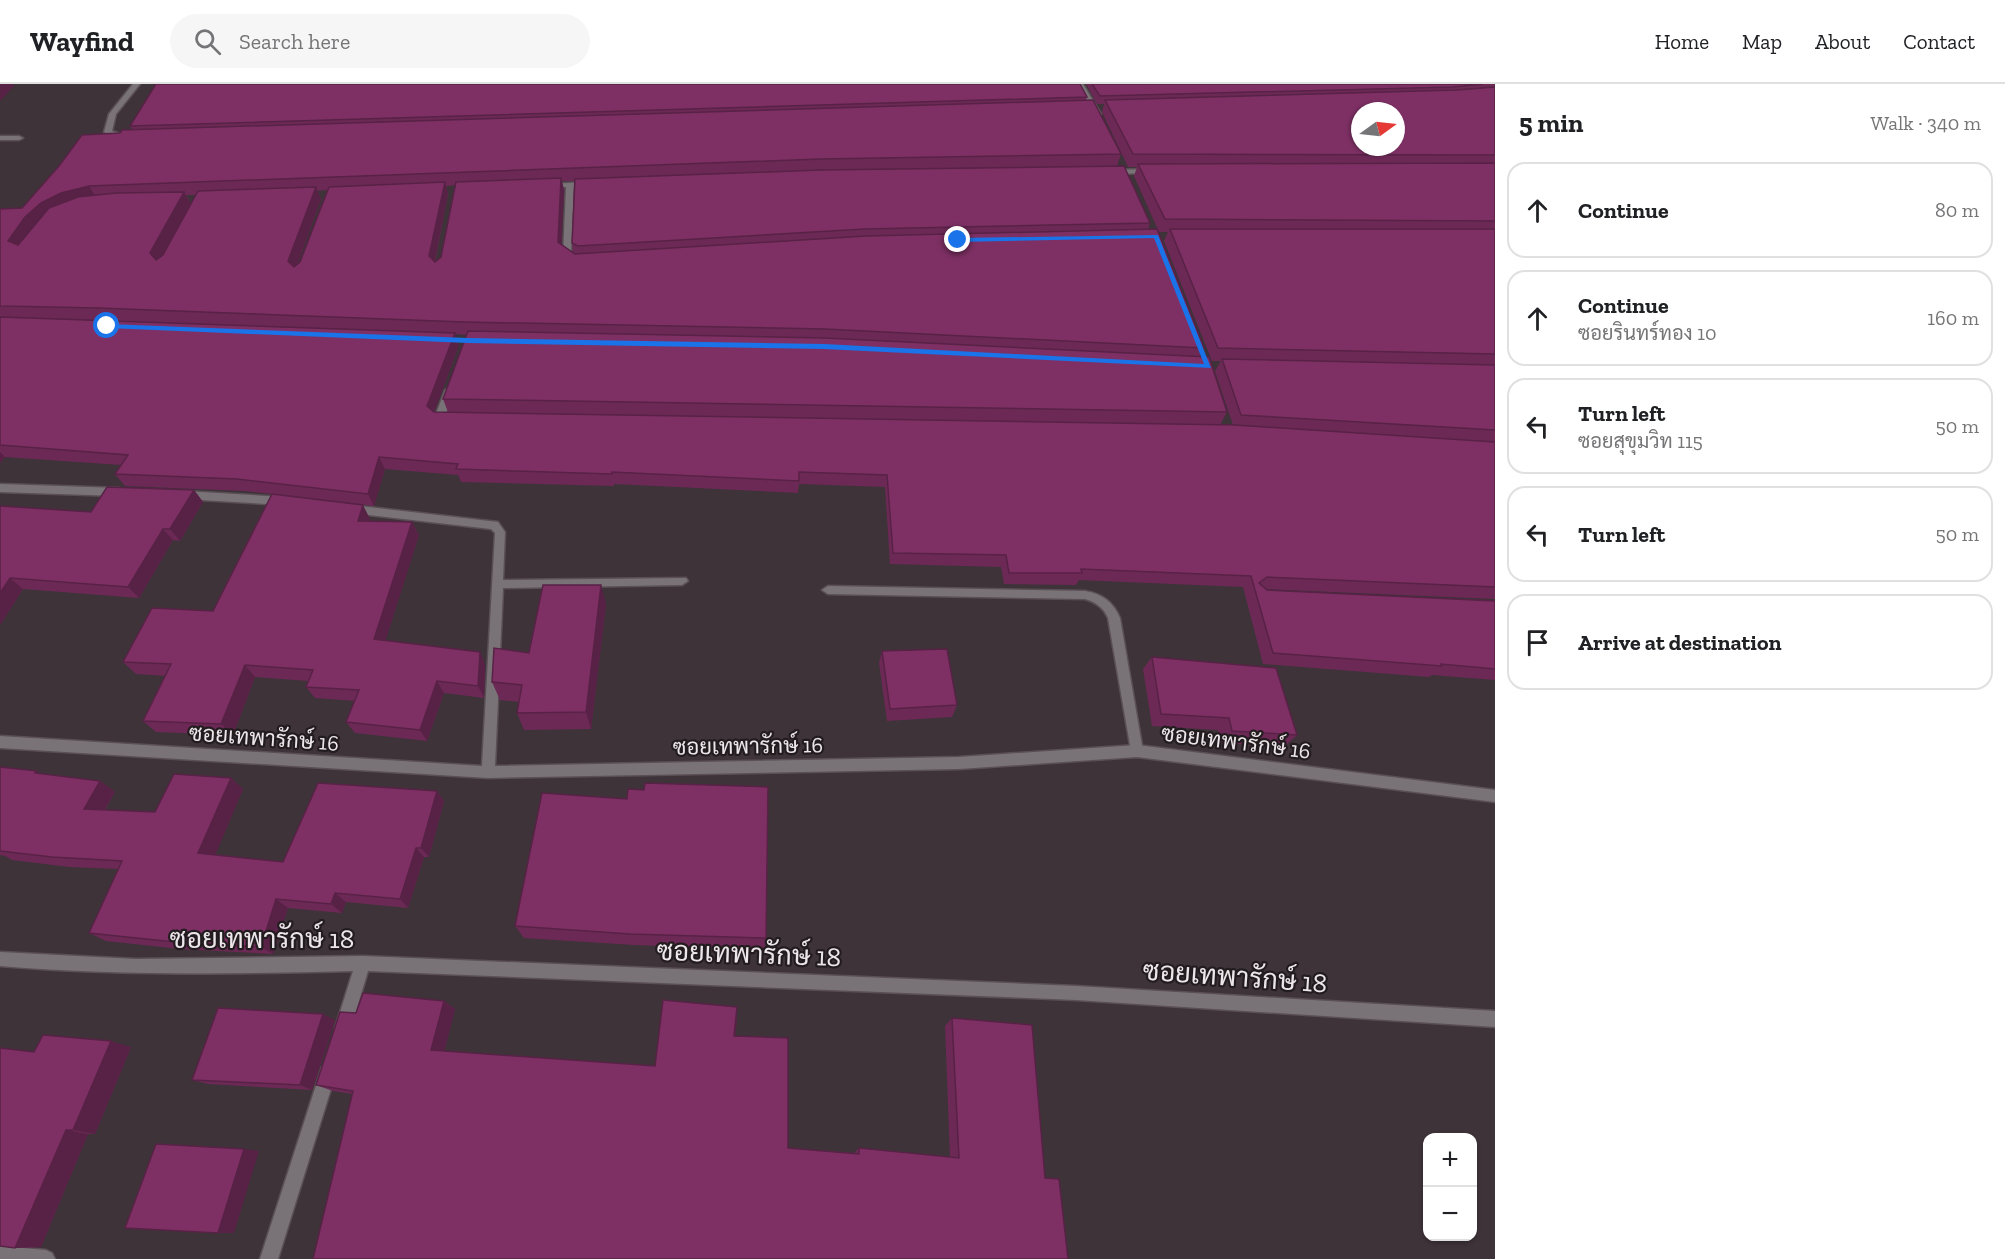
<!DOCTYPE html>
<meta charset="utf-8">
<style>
:root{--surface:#fff;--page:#f6f6f6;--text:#202124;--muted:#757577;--line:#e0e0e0}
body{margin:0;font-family:"Zilla Slab",Sarabun,serif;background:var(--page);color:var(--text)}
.controls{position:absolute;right:18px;bottom:18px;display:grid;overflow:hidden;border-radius:12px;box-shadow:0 2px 4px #0004}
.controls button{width:54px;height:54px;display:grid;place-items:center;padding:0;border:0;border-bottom:2px solid var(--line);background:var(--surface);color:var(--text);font:30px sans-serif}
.compass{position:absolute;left:1351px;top:18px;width:54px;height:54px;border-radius:50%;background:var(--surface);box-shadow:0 2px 4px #0004;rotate:75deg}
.stop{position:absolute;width:18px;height:18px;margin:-14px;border:4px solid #1a73e8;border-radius:50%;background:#fff}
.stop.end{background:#1a73e8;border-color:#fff;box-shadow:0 2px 6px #0008}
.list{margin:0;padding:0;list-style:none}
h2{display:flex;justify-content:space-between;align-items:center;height:78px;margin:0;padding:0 24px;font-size:26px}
h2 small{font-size:20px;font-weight:400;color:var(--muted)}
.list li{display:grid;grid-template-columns:39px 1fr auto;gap:18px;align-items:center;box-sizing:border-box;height:96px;margin:0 12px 12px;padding:0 12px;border:2px solid var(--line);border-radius:18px}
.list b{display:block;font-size:22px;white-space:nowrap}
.list p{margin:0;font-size:20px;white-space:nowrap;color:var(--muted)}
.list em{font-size:20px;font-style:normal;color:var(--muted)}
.icon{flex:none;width:33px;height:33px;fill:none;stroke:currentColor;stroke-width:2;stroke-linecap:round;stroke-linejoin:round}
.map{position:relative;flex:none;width:1495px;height:1175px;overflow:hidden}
header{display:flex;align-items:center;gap:36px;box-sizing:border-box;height:84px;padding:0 30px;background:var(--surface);border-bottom:2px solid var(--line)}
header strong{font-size:28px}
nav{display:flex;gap:33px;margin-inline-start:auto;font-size:21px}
.search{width:420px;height:54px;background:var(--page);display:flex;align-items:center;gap:15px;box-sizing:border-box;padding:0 21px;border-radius:33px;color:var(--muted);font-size:22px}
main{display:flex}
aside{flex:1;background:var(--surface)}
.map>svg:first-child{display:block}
</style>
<header>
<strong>Wayfind</strong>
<div class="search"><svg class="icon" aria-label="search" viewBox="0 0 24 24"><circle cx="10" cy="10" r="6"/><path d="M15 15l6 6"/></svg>Search here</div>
<nav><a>Home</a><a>Map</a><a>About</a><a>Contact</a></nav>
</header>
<main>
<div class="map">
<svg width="1495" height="1175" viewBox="0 0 1495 1175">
<rect width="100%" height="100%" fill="#3e3339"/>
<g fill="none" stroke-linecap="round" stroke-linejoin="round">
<defs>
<path id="lane" d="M828,502L1085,507C1103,510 1113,518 1120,534L1143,667L1141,671L1137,673L1133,671L1131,667L1108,534C1104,524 1096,518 1085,515L828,510L822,506Z"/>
<g id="street">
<path d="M133,0H140L116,30L112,47L126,52L127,54L123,56L104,48L109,30Z"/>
<path d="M1077,0H1083L1101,30L1099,31H1095Z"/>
<path d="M0,52H19L23,54L19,56H0Z"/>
<path d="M1150,85H1153V89L1110,90L1106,88L1110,86Z"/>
<path d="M589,98H592V102L574,103L571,170L578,176L574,178L563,171L566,103L546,104L542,102L546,100Z"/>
<path d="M450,303L455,306L445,332L452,335L447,338L436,337L434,335L445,306Z"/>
<path d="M0,400L119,404L124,408L119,412L0,408Z"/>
<path d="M184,407L283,413L288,417L283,421L184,415L179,411Z"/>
<path d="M351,421L498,438L505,448L503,496L686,494L688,497L682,501L503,504L495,682L959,673L1137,661L1495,706V718L1137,673L959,685L488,694L0,664V652L482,682L495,449L491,445L351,429L346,425Z"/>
<path d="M0,868L136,875L363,872L1076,902L1495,927V943L1076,916L368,887L351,944L348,949L343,952L338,949L335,944L353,887C235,890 118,892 0,882Z"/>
<path d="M328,981L334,983L336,989L278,1175H260L320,989L322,983Z"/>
<path d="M0,1162L46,1166L52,1169L55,1175H0Z"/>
</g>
</defs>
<use href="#lane" stroke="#5a4f55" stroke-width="3"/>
<use href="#street" stroke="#5a4f55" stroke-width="3"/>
<use href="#lane" fill="#797377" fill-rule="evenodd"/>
<use href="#street" fill="#797377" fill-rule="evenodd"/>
</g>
<g fill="#6c2956" fill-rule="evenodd">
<path d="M1086,0H1495V515L1266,505L1267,506L1495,517V596L1432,591L1429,593L1263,580L1243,503L1079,496L1076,501L1004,500L1001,483L890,480L885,403L799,400L798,409L614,400V402L461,398L458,391L385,385L374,422L245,407L125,402L115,390L121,381L5,373L0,379V125L22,124L120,49L132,45L130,42L1087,13L1086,16L1121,70L1117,82L1150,139L1148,145L1204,264L1200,272L1227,328L1220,341H1233L1215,287L1221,277H1212L1164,157L1168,148H1159L1134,92L1137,83H1128L1102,28L1104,20H1097ZM562,97H574L572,159L573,169L561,160L564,106ZM456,101L441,173L435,178L448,110L446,102ZM327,106L300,178L297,181L321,115L317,107ZM186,111H195L191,120ZM455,250L467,251L443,315L448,328H434L459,261Z"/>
<path d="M194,406L203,418L180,457L173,456L139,514L23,505L0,541V422L91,428Z"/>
<path d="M370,435V437L412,438L419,451L385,557L480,568L485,581L484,614L444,609L427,657L355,649L346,638L355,617L315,614L306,603L308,597L255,593L233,651L156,648L143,637L166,592L136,590L123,578L213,527Z"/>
<path d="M606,520L591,645L524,646L517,629L519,618L500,616L492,598L529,569Z"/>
<path d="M882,567L957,621L952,633L887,637L879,579Z"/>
<path d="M1152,573L1297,651L1284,663L1221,659L1218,646L1152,642L1143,585Z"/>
<path d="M0,683L42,690L100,697L115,708L105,726L155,728L231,694L243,705L215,771L283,778L437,707L444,717L429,773H424L408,824L346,818L342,829L288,824L273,870L180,865L106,857L89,849L119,785L69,783L12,776L5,772L0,771Z"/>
<path d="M515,842L766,854L765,865L634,861L524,854Z"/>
<path d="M444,917L455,925L444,967L655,982L737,932L735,952L788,1064L855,1069V1068L859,1064L950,1073L945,942L952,934L1045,1094L1068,1175L352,1010L333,1007L316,1001L356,929Z"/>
<path d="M335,936L312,1006L208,1000L192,996Z"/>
<path d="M131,963L95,1050H88L41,1163L15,1164L34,968Z"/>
</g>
<g fill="#582246">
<path d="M0,0H13L14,2L0,17Z"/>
<path d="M561,94L564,106L561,171L558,158Z"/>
<path d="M445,98L448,110L433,185L429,172Z"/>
<path d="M89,102L97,115L17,170L8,157L25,133L41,119L61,109Z"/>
<path d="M316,103L321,115L294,189L288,177Z"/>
<path d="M184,108L191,120L158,182L150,169Z"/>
<path d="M455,249L459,261L432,334L427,322Z"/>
<path d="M0,368L5,373L0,379Z"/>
<path d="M379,373L385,385L374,422L368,410Z"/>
<path d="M194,406L203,418L180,457L170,445Z"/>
<path d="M363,421L370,435L366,450L358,437Z"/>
<path d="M412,438L419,451L382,568L374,555Z"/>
<path d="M163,445L173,456L139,514L128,503Z"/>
<path d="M10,494L23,505L0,541V509Z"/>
<path d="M601,501L606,520L591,645L586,628Z"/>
<path d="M480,568L485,581L484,614L478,602Z"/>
<path d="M245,581L255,593L233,651L221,640Z"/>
<path d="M437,597L444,609L427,657L420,646Z"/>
<path d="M231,694L243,705L212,779L198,769Z"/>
<path d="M100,697L115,708L99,735L84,725Z"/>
<path d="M437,707L444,717L429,773L421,764Z"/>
<path d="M416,764L424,773L408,824L400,815Z"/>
<path d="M335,809L346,818L342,829L331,820Z"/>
<path d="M276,815L288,824L273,870L261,863Z"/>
<path d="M444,917L455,925L443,973L431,966Z"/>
<path d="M737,923V932L735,960L734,952Z"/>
<path d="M323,930L335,936L312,1006L300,1001Z"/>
<path d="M111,957L131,963L95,1050L73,1046Z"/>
<path d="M66,1046L88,1050L41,1163L15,1164Z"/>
<path d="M244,1065L259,1067L234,1149H218Z"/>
</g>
<g fill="#7e3064" stroke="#582246" stroke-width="1.5" fill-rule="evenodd">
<path d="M156,0H1080L1087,13L130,42Z"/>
<path d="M1092,0H1483L1453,3L1100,12Z"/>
<path d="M1495,3V71L1133,70L1105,16L1457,6ZM1360,27H1396V63H1360Z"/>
<path d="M1093,16L1121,70L820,75L89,102L61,109L41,119L25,133L8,157L18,161L49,124L78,113L116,109L184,108L150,169L156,176L163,171L198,107L316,103L288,177L294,183L300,178L329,103L445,98L429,172L435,178L441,173L456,98L561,94L558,158L575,170L866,152L1157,145L1204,264L825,245L464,238L98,224L0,222V125L22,124L59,82L82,51L120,49L122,46Z"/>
<path d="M1495,79V137L1165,135L1138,80Z"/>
<path d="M1124,82L1150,139L865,145L578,162L572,159L575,95L820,86Z"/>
<path d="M1170,145H1495V270L1218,264Z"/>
<path d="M0,233L455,249L427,322L434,328L1235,341L1495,358V503L1267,493L1259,499L1267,506L1495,517V585L1441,580L1442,582L1273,569L1251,492L1081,485L1082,489H1009L1006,471L893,469L887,391L799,388V397L612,388V390L456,385L458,380L379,373L368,410L237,395L115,390L128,371L0,361Z"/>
<path d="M468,247L825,254L1209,273L1227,328L443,315Z"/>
<path d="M1222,275L1495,281V346L1241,331Z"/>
<path d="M107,403L194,406L170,445H163L128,503L10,494L0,509V422L91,428Z"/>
<path d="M272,410L363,421L358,437L412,438L374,555L480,568L478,602L437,597L420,646L346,638L359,606L306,603L313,586L245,581L221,640L143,637L171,580L123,578L152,524L213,527Z"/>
<path d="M543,501H601L586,628L517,629L522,601L492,598L494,564L529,569Z"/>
<path d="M947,565L957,621L890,625L882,567Z"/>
<path d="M1152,573L1276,584L1297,651L1232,647L1229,634L1161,630Z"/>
<path d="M0,683L37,687L35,689L100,697L84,725L155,728L174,690L231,694L198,769L283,778L318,699L437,707L421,764H416L400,815L335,809L331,820L276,815L261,863L165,857L89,849L122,777L52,773L0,767Z"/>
<path d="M645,699L768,703L766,854L630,850L515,842L542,709L627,715L628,705L644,706Z"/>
<path d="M363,909L444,917L431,966L655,982L663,916L737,923L734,952L788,954V1064L859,1070V1064L959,1074L952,934L1032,941L1045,1094L1059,1095L1068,1175H313L353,1007L316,1001L340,928L356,929Z"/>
<path d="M218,924L323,930L300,1001L192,996Z"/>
<path d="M43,951L111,957L73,1046H66L15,1164L0,1162V964L34,968Z"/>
<path d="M156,1060L244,1065L218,1149L125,1144Z"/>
</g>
<path fill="#1a73e8" d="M1158,151L1211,284L824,265L468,259L107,244L104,242L107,240L468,254L824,260L1204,280L1154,154L958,158L954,156L958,154Z"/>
<g text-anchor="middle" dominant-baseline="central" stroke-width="4.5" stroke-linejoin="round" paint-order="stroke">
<g font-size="22" fill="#ece5e9" stroke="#221c1f">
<text transform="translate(264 654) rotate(4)">ซอยเทพารักษ์ 16</text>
<text transform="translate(1236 658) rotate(7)">ซอยเทพารักษ์ 16</text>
<text transform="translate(748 662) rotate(-1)">ซอยเทพารักษ์ 16</text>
</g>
<g font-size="27" fill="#ece5e9" stroke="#221c1f">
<text x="262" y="855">ซอยเทพารักษ์ 18</text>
<text transform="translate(749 870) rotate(2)">ซอยเทพารักษ์ 18</text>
<text transform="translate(1235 893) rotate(4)">ซอยเทพารักษ์ 18</text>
</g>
</g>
</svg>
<div class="controls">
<button>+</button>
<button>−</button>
</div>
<svg class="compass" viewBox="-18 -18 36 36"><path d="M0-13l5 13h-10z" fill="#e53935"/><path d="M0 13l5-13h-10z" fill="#757577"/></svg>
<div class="stop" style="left:107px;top:242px"></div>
<div class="stop end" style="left:958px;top:156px"></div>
</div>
<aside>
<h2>5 min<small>Walk · 340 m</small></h2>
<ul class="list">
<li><svg class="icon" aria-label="ahead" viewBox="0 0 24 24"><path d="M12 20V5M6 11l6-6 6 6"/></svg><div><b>Continue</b></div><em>80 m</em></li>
<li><svg class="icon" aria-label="ahead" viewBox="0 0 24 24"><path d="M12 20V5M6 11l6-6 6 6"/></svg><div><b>Continue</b><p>ซอยรินทร์ทอง 10</p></div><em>160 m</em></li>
<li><svg class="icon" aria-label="left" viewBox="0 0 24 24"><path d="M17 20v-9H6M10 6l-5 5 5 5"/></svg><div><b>Turn left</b><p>ซอยสุขุมวิท 115</p></div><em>50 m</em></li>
<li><svg class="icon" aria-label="left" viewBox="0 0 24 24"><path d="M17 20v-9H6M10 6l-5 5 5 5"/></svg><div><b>Turn left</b></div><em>50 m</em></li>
<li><svg class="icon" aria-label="arrive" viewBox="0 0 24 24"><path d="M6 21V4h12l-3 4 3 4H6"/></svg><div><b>Arrive at destination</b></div></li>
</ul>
</aside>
</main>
